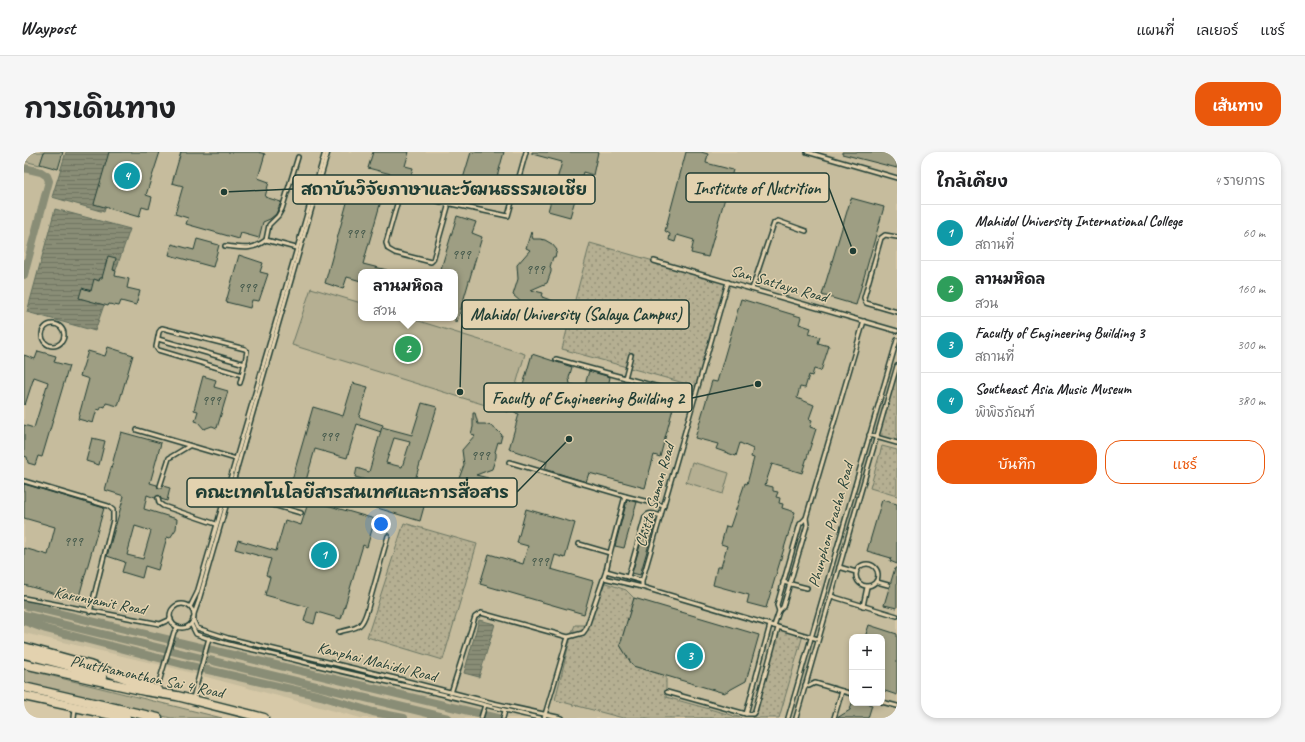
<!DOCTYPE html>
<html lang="th">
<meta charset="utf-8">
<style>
:root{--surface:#fff;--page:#f6f6f6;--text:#202124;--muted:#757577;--line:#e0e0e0;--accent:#ea580c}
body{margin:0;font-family:Caveat,"Playpen Sans Thai",sans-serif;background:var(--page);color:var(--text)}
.controls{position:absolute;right:12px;bottom:12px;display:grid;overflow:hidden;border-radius:8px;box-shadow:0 2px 6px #0003}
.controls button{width:36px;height:36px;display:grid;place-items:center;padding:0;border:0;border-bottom:1px solid var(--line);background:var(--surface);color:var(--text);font:20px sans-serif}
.you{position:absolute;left:357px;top:372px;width:14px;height:14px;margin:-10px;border:3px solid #fff;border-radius:50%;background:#1a73e8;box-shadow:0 0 0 6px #1a73e833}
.badge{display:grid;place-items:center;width:26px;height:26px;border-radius:50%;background:var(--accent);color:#fff;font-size:13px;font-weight:700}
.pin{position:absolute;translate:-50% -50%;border:2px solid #fff;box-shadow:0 1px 4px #0006}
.popup{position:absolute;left:334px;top:117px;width:100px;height:52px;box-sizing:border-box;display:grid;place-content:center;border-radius:8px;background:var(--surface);filter:drop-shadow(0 1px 3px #0005);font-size:13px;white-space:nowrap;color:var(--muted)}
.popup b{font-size:15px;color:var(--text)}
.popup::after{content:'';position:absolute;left:50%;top:100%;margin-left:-8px;border:8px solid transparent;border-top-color:var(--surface)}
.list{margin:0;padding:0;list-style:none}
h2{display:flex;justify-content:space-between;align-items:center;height:52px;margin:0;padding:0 16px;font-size:17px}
h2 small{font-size:13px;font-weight:400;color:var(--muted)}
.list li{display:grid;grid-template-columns:26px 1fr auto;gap:12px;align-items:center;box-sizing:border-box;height:56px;padding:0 16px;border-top:1px solid var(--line)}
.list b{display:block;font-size:15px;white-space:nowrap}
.list p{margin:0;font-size:13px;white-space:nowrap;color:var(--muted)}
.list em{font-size:13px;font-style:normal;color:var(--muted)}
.actions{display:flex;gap:8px;padding:12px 16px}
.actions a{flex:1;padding:9px 0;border:1px solid var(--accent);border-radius:16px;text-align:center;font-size:14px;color:var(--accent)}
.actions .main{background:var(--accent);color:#fff}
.map{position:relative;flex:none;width:873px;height:566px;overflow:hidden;border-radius:16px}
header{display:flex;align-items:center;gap:24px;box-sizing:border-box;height:56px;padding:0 20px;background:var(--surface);border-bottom:1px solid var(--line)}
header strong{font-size:19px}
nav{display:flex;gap:22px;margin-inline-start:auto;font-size:14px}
.intro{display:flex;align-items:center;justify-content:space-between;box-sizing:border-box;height:96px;padding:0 24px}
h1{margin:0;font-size:28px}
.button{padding:10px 18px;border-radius:16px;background:var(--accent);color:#fff;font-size:14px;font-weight:700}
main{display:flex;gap:24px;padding:0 24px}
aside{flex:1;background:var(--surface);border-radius:16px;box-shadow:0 2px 6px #0003}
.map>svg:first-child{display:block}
</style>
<header>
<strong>Waypost</strong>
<nav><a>แผนที่</a><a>เลเยอร์</a><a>แชร์</a></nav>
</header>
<div class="intro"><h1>การเดินทาง</h1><a class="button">เส้นทาง</a></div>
<main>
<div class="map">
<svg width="873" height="566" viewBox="0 0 873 566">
<defs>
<pattern id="park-dots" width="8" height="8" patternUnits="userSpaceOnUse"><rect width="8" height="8" fill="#b5af92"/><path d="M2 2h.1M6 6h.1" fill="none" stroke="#939078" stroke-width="1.8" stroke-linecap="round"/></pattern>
<pattern id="water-rules" width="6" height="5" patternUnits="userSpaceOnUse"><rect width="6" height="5" fill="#898d76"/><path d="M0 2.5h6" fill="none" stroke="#6f7462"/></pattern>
</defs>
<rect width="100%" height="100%" fill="#d7c9a8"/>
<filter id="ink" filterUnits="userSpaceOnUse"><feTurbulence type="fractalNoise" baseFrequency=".025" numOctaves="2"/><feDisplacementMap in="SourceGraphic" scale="8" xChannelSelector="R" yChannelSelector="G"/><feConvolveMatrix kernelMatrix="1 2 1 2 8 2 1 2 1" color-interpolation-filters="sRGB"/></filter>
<g filter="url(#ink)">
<path fill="#c6bc9d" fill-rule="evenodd" d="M0,0H873V566H337L141,514L0,481ZM337,120H431V166H337ZM828,485H858V551H828Z"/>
<g fill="#b5af92" stroke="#6a7663">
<path d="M0,0H20L16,13L0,9Z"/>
<path d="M287,136L337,151V166H385L501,202L484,260L268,193Z"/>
<path d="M668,310L705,321L699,342L662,330Z"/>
<path d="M0,517L198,566H147L0,532Z"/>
</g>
<g fill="url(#park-dots)" stroke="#6a7663">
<path d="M566,91L704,130L674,235L538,197Z"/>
<path d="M873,214V291L852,285Z"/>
<path d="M858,294L873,298V344L846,336Z"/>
<path d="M380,371L453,392L419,508L343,485Z"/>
<path d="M576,429L602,438L610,446L596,493L609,514L642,524V545L718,566H599L531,548L548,480L551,473H563Z"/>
<path d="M754,476L779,483L755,566H728Z"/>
</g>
<g fill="url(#water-rules)" stroke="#5f6d5c">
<path d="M42,0H98L80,60L28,45Z"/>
<path d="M31,57L106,77L71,179L3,160Z"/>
<path d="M455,468L471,472L455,525L440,521Z"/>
</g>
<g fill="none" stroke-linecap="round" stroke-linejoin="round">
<g stroke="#898d76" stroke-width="8">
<path d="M0,16L17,20L23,24L25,29L0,123"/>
<path d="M0,453L474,566"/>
<path d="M0,463L424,566"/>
<path d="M0,469L22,477L158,512L297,544L349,560L380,566"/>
</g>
</g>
<g fill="#9e9e83" stroke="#1f3d34" fill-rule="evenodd">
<path d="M20,0H39L34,17L16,12Z"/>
<path d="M85,0H136L122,43L128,45L125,57L118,55L115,65L70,52Z"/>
<path d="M157,0H234L241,2L234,26L245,30L241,45L257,50L252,62L246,67L239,70L235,86L217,81L215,87L162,72L164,66L151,62L159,34L148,31Z"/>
<path d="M349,0H385L381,14L389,16L386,27L344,16Z"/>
<path d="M447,0H480L466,50L426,38L429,27L438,30Z"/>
<path d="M508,0H574L569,23L559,20L546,65L524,59L538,10L508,2Z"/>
<path d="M662,0H677L684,2L682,11L709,18L684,105L667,101L670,88L653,83L651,90L645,88L646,82L641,79Z"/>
<path d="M818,0H873V16L818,2Z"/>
<path d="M340,36L359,42L339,112L363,118V120H337V129L323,125L319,137L301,131L324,47L336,50Z"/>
<path d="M827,46L860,55L832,153L798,143Z"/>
<path d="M433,64L452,70L448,81L458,85L433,170H431V120H416Z"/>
<path d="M507,80L509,87H516L521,88L528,92L533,98L531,105H529L526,115L527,116V120L523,131L507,138L519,141L518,145L529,149H514L511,153H507L497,150L489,143L494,127L493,113L506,98L502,96Z"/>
<path d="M173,87L195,93L189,115L145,103L148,92L170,98Z"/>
<path d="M215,103L239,111L236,120L244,122L235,149L228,148L226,156L202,150Z"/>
<path d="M84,104L92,106L89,118L92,119L91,124L105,127L103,136L116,139L112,153L97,149L95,154L85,152L84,154L55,146L58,136L67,139L70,127L75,129L76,126H78Z"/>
<path d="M717,147L777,165L775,172L787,176L785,182L796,185L794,191L805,194L797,219L790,217L788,224L785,223L781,236L776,235L773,246L790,253L785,267L788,268L786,275L792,277L778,321L748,312L741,333L749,335V339L754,340L752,345L756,346L755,351L759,352L758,356L771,360L742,456L723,451L725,443L689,433L693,415H697L703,394L697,392L702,374L706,375L721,331L723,332L730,306L727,305L729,297L716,291L712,304L692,297L694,292L671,286L688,229L693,230Z"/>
<path d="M84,195L109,203L94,254L82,251L81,255L78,254L76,258L73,257L69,271L54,267L65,227L56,224L64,199L81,204Z"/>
<path d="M14,199L32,204L30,210L45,214L18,305L14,304L11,313L4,311L3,305L0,304V273L10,276L24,230L10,225L1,253L0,252V203L11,207Z"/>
<path d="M508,202L548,215L545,226L546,232L560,236L565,219L586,225L583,240L599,245L604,242L607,231L652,245L636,305L630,303L621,336L565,321L562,330L521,317L523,310L485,297L495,262L491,261Z"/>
<path d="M179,224L192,228L190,235L204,239L193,276L188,274L180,277L174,270L171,269L174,259L170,258Z"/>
<path d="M329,231L344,235L335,265L359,273L357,280L333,272L323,306L291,297L281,332L268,328L289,255L319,264Z"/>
<path d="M398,251L413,255L391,328L406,333L396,369L350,355L336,347L342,328L331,325L333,316L345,320L358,275L388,283ZM370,286L386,290L378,315L362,311Z"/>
<path d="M449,261H451L454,272H461L467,274L473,278L478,283L476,291L474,290L471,300L472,301V305L468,317L452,323L464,326L463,330L474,335H459L456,338L452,339L443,335L434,329L440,313L438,298L451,283L447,282L449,275Z"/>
<path d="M97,280L137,291L126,331L133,333L134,336L135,337L139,334L146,336L143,349L137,347L135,343L131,346L123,343L120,357L153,367L152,377L146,386L143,385L134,418L121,414L118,426L98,420L101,410L83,404L100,344L81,338ZM111,374L127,379L119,407L103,403Z"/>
<path d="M68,286L81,289L75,313L62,309Z"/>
<path d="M0,332L80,356L54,448L0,433V396L24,403L31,375L0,366Z"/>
<path d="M285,348L351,367L343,395L339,393L317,467L293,460L290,472L280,469L284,455L241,443L246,425L242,423L247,407L211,397L214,388L252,399L261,368L277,373Z"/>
<path d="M603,348L613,350L600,396L591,394Z"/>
<path d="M858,348L873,352V412L866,409L867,406L843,399Z"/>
<path d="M502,357L551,371L541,406L531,403L527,417L569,429L560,462L456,432L465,402L499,412L504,394L493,391Z"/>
<path d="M624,366L632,368L616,423L608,421Z"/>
<path d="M871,416H873V456L860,453Z"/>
<path d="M610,446L735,483L722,529L700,541L609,514L596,493Z"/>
<path d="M845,473L873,482V543L858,538V485H841Z"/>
<path d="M828,551H840L848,553L844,566H813L826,558Z"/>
</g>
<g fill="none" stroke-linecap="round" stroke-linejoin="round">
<defs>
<g id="lane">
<path d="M783,0L873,26"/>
<path d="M377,38L423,52L424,55L409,108L407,110L371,101L364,97L362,91Z"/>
<path d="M422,51L484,64L502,0"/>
<path d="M873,85L861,83L857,86L840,146L842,151L873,160"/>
<path d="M201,94C219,96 227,99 242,88"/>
<path d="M272,96L242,88L245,73L254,64L258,57L274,5"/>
<path d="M630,109L873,179"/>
<path d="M728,137L750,71L754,69L782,79"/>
<circle cx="29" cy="183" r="11"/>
<path d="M134,187L221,212"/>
<path d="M532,207L671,245"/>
<path d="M601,226L607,203"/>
<path d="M216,231C219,220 221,210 223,199L221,197L138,176L135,180L132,195L134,198L218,223"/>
<path d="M113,278L212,307"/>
<path d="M845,283L873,291"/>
<path d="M485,310L601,344L640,354"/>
<path d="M0,329L84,354L89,358V368L66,460"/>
<path d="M136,334L145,306L165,294"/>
<path d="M204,340L277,361"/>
<path d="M134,346L135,351L139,354L192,372"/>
<path d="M555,392L586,401L582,419"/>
<path d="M586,401L601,344"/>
<circle cx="843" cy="423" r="11"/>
<path d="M815,415L832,420"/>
<path d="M604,425L621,365C625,359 631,362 637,364"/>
<path d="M580,426L618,435L794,487"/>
<path d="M759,430L783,436"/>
<path d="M853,430L864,433"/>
<path d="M618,435V429L704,130"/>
<path d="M807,444L873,464"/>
<path d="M0,446L136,472L147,467"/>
<circle cx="158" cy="464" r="12"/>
<path d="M839,454L843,435"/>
<path d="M166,455L173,441L301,0"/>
<path d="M755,459L759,455L783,373L782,366L840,169"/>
<path d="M170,462L175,448L304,0"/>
<path d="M169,467L173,476L204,486L383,529L469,551L538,566"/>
<path d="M167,472L172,482C199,493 234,498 263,506C317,520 371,531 425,544C456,551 485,560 516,566"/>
<path d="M750,474L755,459L753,453L776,372L782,366"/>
<path d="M315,480C333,475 337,478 343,459L364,384"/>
<path d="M544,485L559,481L562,477L582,419L618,429"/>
<path d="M781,533L785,534L791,531L828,542"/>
<path d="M133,537L150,480L154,475"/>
<path d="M643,540L722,562H729L731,559L754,476"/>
<path d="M427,541L451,465L457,461L544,485L520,566"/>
<path d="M169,546L185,486"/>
<path d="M858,550L873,554"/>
<path d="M722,562L746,473"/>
<path d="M50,566L51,556"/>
<path d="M457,566L461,553"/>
<path d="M479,566L481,559"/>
<path d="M764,566L873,188"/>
<path d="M772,566L873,214"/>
<path d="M810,566L818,539"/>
</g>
<g id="secondary">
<path d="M0,495L65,513L133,538"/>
<path d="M0,502L42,513L78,525"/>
<path d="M0,512L121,539L153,544L240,566"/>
<path d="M0,535L134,566"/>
<path d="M0,544L102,566"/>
</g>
</defs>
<use href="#lane" stroke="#1f3d34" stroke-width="6"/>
<use href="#secondary" stroke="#1f3d34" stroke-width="11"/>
<use href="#lane" stroke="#e3d2af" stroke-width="3"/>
<use href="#secondary" stroke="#e3d2af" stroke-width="8"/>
</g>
</g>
<g text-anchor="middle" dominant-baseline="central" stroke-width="3" stroke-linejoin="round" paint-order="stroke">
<g font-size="14" fill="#3f5548">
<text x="331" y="81">999</text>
<text x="437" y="102">999</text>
<text x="511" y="117">999</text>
<text x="223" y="135">999</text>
<text x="187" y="248">999</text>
<text x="305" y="284">999</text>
<text x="456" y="303">999</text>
<text x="49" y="389">999</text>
<text x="515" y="409">999</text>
</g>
<g font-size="16" fill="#1f3d34" stroke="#e3d2af">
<text transform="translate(755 132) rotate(16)">San Sattaya Road</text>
<text transform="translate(631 343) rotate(-74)">Chitta Saman Road</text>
<text transform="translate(807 373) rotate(-74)">Phunphon Pracha Road</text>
<text transform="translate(76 449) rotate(11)">Karunyamit Road</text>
<text transform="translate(353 510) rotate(14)">Kanphai Mahidol Road</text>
<text transform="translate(123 525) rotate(12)">Phutthamonthon Sai 4 Road</text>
</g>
</g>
<path fill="none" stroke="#1f3d34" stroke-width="1.5" d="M829 99L805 36M200 40L269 37M436 240L438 162M734 232L668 246M545 287L493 340"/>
<g fill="#1f3d34" stroke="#e3d2af" stroke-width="1.5">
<circle cx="829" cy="99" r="4"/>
<circle cx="200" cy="40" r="4"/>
<circle cx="436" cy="240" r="4"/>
<circle cx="734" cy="232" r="4"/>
<circle cx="545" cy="287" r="4"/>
</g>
<g fill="#e3d2af" stroke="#1f3d34" stroke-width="1.5">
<rect x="662" y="21" width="143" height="29" rx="4"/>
<rect x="269" y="23" width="302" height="29" rx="4"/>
<rect x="438" y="148" width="227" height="29" rx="4"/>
<rect x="460" y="231" width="208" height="29" rx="4"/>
<rect x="163" y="326" width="330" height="29" rx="4"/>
</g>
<g font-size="17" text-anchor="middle" font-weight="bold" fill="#1f3d34">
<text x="733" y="42">Institute of Nutrition</text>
<text x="420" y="43">สถาบันวิจัยภาษาและวัฒนธรรมเอเชีย</text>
<text x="552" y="168">Mahidol University (Salaya Campus)</text>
<text x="564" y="252">Faculty of Engineering Building 2</text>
<text x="328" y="346">คณะเทคโนโลยีสารสนเทศและการสื่อสาร</text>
</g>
</svg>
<div class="controls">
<button>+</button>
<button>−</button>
</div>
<div class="you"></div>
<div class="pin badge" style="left:300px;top:403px;background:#0f9aa8">1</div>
<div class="pin badge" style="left:384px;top:197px;background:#2e9e5b">2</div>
<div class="popup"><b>ลานมหิดล</b>สวน</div>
<div class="pin badge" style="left:666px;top:504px;background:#0f9aa8">3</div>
<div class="pin badge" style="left:103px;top:24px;background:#0f9aa8">4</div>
</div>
<aside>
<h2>ใกล้เคียง<small>4 รายการ</small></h2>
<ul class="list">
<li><span class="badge" style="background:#0f9aa8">1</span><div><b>Mahidol University International College</b><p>สถานที่</p></div><em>60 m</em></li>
<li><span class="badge" style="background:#2e9e5b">2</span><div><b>ลานมหิดล</b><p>สวน</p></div><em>160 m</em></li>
<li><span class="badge" style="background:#0f9aa8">3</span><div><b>Faculty of Engineering Building 3</b><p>สถานที่</p></div><em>300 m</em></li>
<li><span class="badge" style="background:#0f9aa8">4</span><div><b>Southeast Asia Music Museum</b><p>พิพิธภัณฑ์</p></div><em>380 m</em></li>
</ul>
<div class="actions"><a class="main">บันทึก</a><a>แชร์</a></div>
</aside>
</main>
